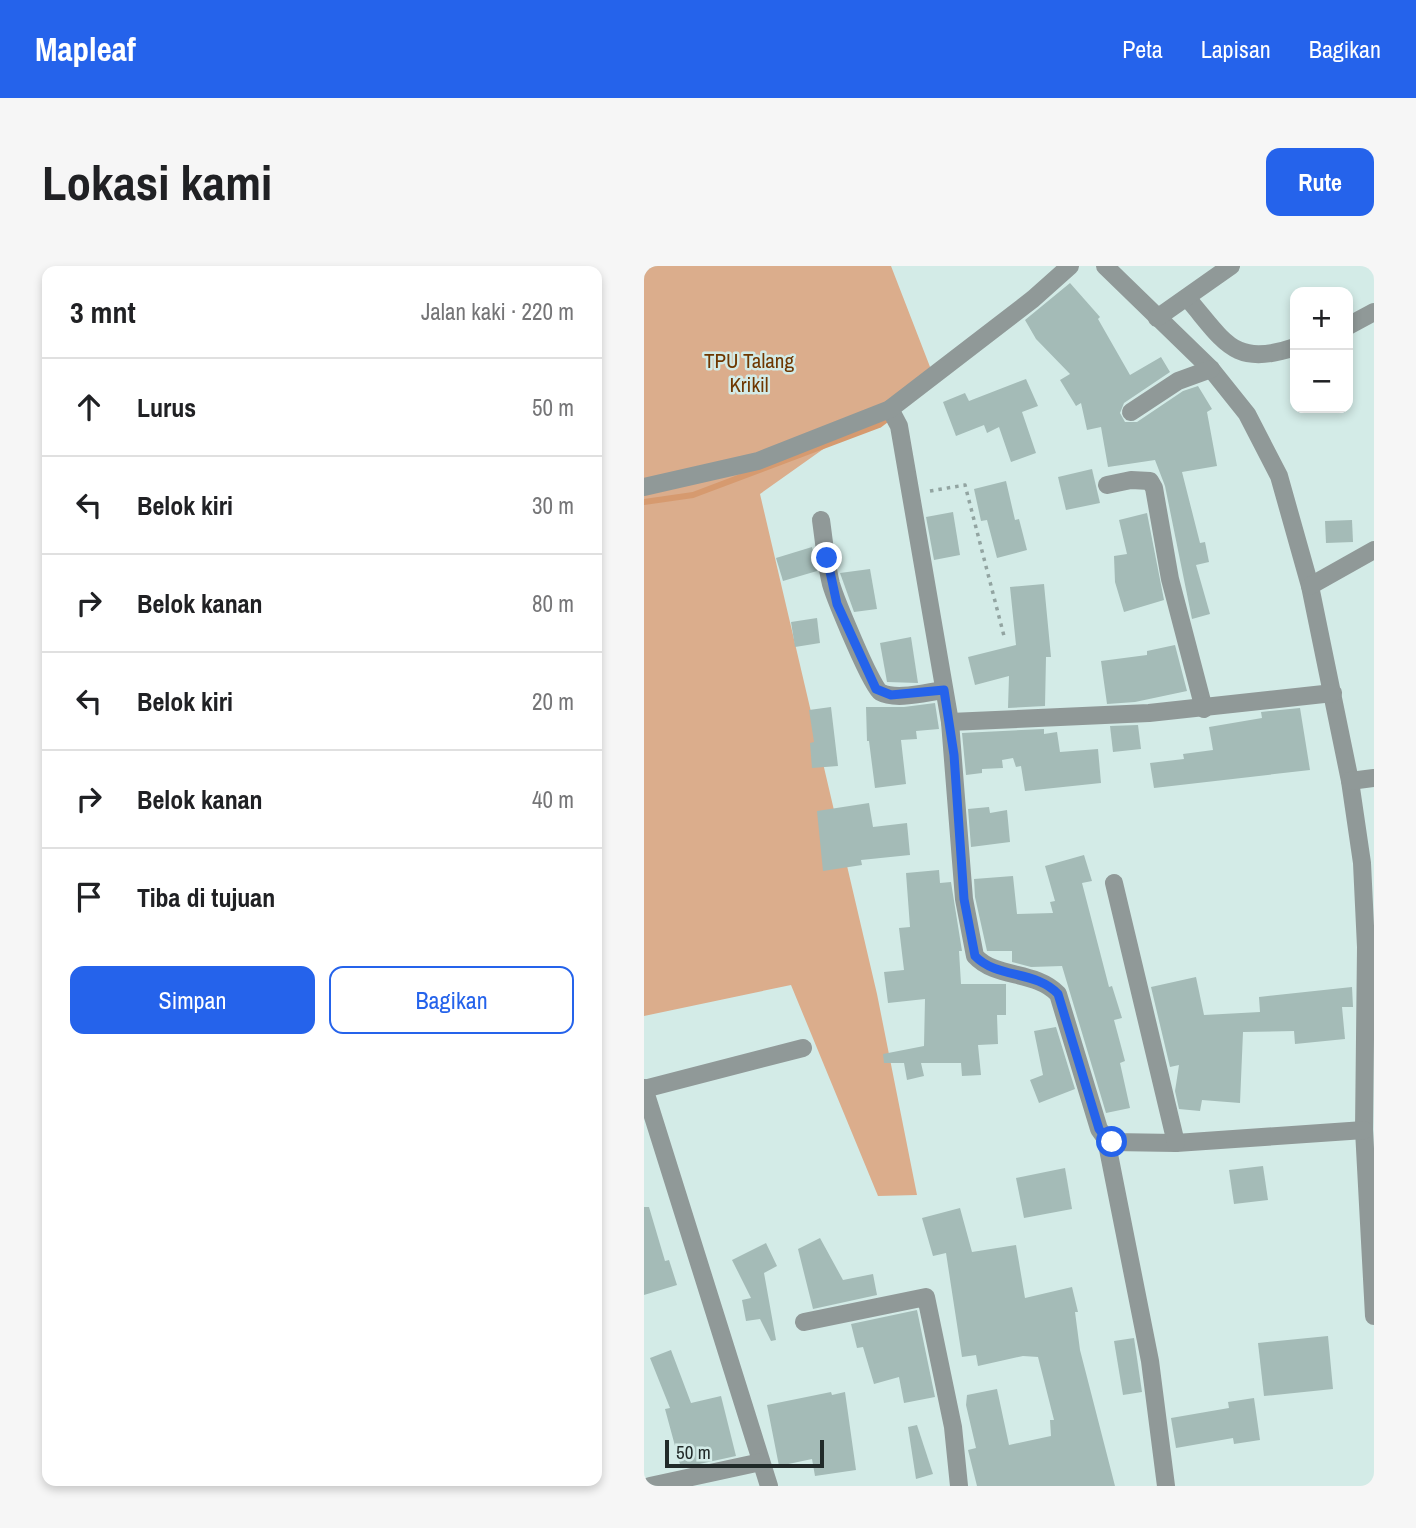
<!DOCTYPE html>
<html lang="id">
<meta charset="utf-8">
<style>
:root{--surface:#fff;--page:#f6f6f6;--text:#202124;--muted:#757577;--line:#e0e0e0;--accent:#2563eb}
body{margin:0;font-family:"Archivo Narrow",sans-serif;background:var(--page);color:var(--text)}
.controls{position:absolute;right:21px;top:21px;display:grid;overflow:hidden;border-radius:14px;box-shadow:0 4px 10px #0003}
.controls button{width:63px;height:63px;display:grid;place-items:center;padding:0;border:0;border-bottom:2px solid var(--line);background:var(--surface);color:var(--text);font:35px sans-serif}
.scale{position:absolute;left:21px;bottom:18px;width:159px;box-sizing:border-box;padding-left:7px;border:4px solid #212a29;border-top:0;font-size:19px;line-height:24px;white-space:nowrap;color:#212a29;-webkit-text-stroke:5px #d3ebe7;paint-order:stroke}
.stop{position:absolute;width:21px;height:21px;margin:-16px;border:5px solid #2563eb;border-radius:50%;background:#fff}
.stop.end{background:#2563eb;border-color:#fff;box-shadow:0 2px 7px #0008}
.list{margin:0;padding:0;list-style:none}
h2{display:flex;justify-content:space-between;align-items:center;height:91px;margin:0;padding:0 28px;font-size:30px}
h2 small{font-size:23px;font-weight:400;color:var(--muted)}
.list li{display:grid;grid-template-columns:46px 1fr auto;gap:21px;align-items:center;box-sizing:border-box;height:98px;padding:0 28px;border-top:2px solid var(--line)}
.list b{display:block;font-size:26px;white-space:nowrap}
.list em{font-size:23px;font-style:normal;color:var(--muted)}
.actions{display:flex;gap:14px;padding:21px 28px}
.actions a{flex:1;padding:16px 0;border:2px solid var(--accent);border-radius:14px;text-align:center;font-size:24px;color:var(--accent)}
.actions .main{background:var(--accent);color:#fff}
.icon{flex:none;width:38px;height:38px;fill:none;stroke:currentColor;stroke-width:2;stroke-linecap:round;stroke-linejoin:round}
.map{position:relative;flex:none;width:730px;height:1220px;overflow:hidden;border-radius:14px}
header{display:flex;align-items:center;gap:42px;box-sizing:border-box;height:98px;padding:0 35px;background:var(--accent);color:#fff}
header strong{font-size:33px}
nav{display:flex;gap:38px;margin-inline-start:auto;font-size:24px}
.intro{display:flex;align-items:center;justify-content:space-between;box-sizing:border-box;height:168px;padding:0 42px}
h1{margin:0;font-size:49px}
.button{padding:18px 32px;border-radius:14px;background:var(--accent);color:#fff;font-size:24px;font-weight:700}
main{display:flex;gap:42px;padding:0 42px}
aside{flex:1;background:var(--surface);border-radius:14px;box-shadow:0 4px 10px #0003}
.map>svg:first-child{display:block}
</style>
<header>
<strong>Mapleaf</strong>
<nav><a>Peta</a><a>Lapisan</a><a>Bagikan</a></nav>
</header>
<div class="intro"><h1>Lokasi kami</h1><a class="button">Rute</a></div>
<main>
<aside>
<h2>3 mnt<small>Jalan kaki · 220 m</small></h2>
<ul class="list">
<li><svg class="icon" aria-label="ahead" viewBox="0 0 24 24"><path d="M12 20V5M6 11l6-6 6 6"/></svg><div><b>Lurus</b></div><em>50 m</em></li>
<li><svg class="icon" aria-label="left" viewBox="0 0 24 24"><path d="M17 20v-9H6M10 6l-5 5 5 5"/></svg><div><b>Belok kiri</b></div><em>30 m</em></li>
<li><svg class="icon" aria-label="right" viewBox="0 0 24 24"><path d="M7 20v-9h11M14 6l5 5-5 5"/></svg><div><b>Belok kanan</b></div><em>80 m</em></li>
<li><svg class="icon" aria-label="left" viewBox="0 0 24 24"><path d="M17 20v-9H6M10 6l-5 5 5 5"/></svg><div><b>Belok kiri</b></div><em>20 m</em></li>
<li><svg class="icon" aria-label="right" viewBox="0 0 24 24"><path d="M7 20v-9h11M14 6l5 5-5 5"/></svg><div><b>Belok kanan</b></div><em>40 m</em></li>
<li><svg class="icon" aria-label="arrive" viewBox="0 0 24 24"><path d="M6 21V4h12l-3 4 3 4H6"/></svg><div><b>Tiba di tujuan</b></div></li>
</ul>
<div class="actions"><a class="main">Simpan</a><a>Bagikan</a></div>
</aside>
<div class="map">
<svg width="730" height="1220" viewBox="0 0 730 1220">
<rect width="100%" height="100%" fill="#d3ebe7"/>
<path fill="#dbad8c" d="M0,0H247L288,106L116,228L233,728L273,929L234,930L147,719L0,750Z"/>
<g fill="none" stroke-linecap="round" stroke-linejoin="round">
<path stroke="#d69a6f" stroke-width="6" d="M0,236L49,229L235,159L247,150"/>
</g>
<g fill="#a4bbb7">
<path d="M426,17L456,51L454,53L486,109L517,91L526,106L480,137L476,147L481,156H493L539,125L554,120L568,143L563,146L573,200L538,206L556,277L561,276L565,296L552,299L566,348L548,353L521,220L511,194L464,201L457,161L443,164L437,137L432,140L416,114L426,108L392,73L381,54Z"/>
<path d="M382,113L394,140L378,146L392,187L367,196L355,161L343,167L340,159L312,170L299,136L321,127L325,135Z"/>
<path d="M448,203L456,237L422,244L414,211Z"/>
<path d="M362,215L371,254L375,253L383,284L353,292L343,254L337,255L330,223Z"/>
<path d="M309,246L316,289L290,294L282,251Z"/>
<path d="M503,247L520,334L480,346L471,316L470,290L483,288L475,254Z"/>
<path d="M708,254L709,276L682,277L681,255Z"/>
<path d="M168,281L173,305L139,315L132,292Z"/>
<path d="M226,303L233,343L210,346L196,307Z"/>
<path d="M400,318L407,391H402L401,440L364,442L365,410L331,419L324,391L372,379L366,321Z"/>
<path d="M173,352L176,377L151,381L147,356Z"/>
<path d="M267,371L274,417L243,416L236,377Z"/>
<path d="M531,379L543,425L491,436L463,438L457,395L503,389V385Z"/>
<path d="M291,437L295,463L272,465L273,473L257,474L262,518L231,522L225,475H223L222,441H260Z"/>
<path d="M187,441L194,500L168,502L166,477L170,476L165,444Z"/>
<path d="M656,442L666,504L510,522L506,497L540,493L539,488L569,484L565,461L618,452L617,446Z"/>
<path d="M494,459L497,483L469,486L466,460Z"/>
<path d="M400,463V468L413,466L416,486L454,483L457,517L381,525L377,500L372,501L369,492L358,494L359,502L338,503V507L322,509L318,467Z"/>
<path d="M225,537L229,561L263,557L266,589L217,594L218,599L179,605L173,545Z"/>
<path d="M345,541L346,547L363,544L366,576L327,581L324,543Z"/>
<path d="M440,589L448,615L438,617L465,721L468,720L478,752L470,754L481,795L476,797L486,842L462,847L418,700L387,701L368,696V685H343L331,631L330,613L369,610L373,648L409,647L406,636L411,635L401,600Z"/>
<path d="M295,604L296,617L307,616L318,685H315L317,718H362V749H353L354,778L334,779L337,809L318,810L317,797H277L280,810L263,814L260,797H240L239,788L280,780L281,733L244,737L240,706L260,704L255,662L266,661L262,607Z"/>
<path d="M552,711L560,749L616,746L615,731L708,721L709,741H698L701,773L651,778L650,765L599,766L596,837L558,834L556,845L535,843L531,825L535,799L526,801L507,721Z"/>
<path d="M412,761L431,823L395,837L386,814L399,809L390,765Z"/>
<path d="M619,900L624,934L590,938L585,904Z"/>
<path d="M421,902L428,943L380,952L372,912Z"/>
<path d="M0,941H5L21,995L25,994L33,1019L0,1029Z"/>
<path d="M316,942L328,986L372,979L381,1032L428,1021L434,1046H431L436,1084L471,1220H333L324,1184L332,1182L322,1139L323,1129L353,1123L365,1179L407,1170L406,1154H410L394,1091L379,1090L334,1100L332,1089L318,1091L302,987L289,990L278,952Z"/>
<path d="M176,972L199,1014L229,1008L233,1029L169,1043L154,983Z"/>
<path d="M122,977L133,1000L120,1007L132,1074L127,1075L116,1053L102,1055L98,1034L107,1032L88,994Z"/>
<path d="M273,1044L291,1131L260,1137L255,1111L230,1118L219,1081L213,1082L207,1058Z"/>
<path d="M684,1070L689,1123L620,1130L614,1077Z"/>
<path d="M490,1072L498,1126L479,1129L470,1075Z"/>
<path d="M27,1084L47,1137L77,1130L92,1190L37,1202L21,1143L26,1142L6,1092Z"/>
<path d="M187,1126L188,1129L201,1126L212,1204L171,1210L168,1193L135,1200L123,1139Z"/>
<path d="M610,1132L616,1174L590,1178L589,1172L532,1182L527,1152L585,1142L584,1136Z"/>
<path d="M273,1159L289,1208L272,1213L264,1161Z"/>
</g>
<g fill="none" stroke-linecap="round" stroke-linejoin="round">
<path stroke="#92a4a1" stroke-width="3.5" stroke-dasharray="3.5 5" stroke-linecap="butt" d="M286,225L321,219L360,370"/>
<g stroke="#909998" stroke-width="18">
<path d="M461,0L567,103L603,148L635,210L666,320L706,515L718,597L722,681L720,864L730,1050"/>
<path d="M544,33C581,76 590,102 651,81"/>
<path d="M513,52L587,0"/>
<path d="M704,60L730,46"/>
<path d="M246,143L255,160L306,456L320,633L331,690C352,713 391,704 414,728L455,863L462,873L468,876L532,877L720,864"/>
<path d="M487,146L534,115L567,103"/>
<path d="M463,219L487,214L506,215L510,222L526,313L560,443"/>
<path d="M0,221L114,195L246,143L389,33L426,0"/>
<path d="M177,254C180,275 182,298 187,318C191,332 228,422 236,426C252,435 283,426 300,424"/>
<path d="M666,320L730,284"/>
<path d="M306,456L505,447L689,427"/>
<path d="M706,515L730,512"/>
<path d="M470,617L532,877"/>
<path d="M0,822L125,1220"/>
<path d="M0,823L159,782"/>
<path d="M462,873L506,1095L522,1220"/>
<path d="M160,1056L282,1031L309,1161L315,1220"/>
<path d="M6,1220L117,1196"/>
</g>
</g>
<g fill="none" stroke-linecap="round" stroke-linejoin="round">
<path stroke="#2563eb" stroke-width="9" d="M183,292L193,338L232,423L247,429L300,424L310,489L320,633L331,690C353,713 392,704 414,728L455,863L462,873L468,876"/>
</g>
<g text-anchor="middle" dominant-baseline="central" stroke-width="5" stroke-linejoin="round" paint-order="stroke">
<g font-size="21" fill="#6e3700" stroke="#d3ebe7">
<text x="105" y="94">TPU Talang<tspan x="105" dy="24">Krikil</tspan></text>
</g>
</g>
</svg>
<div class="controls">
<button>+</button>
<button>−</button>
</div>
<div class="scale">50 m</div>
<div class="stop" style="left:468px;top:876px"></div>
<div class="stop end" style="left:183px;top:292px"></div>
</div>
</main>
